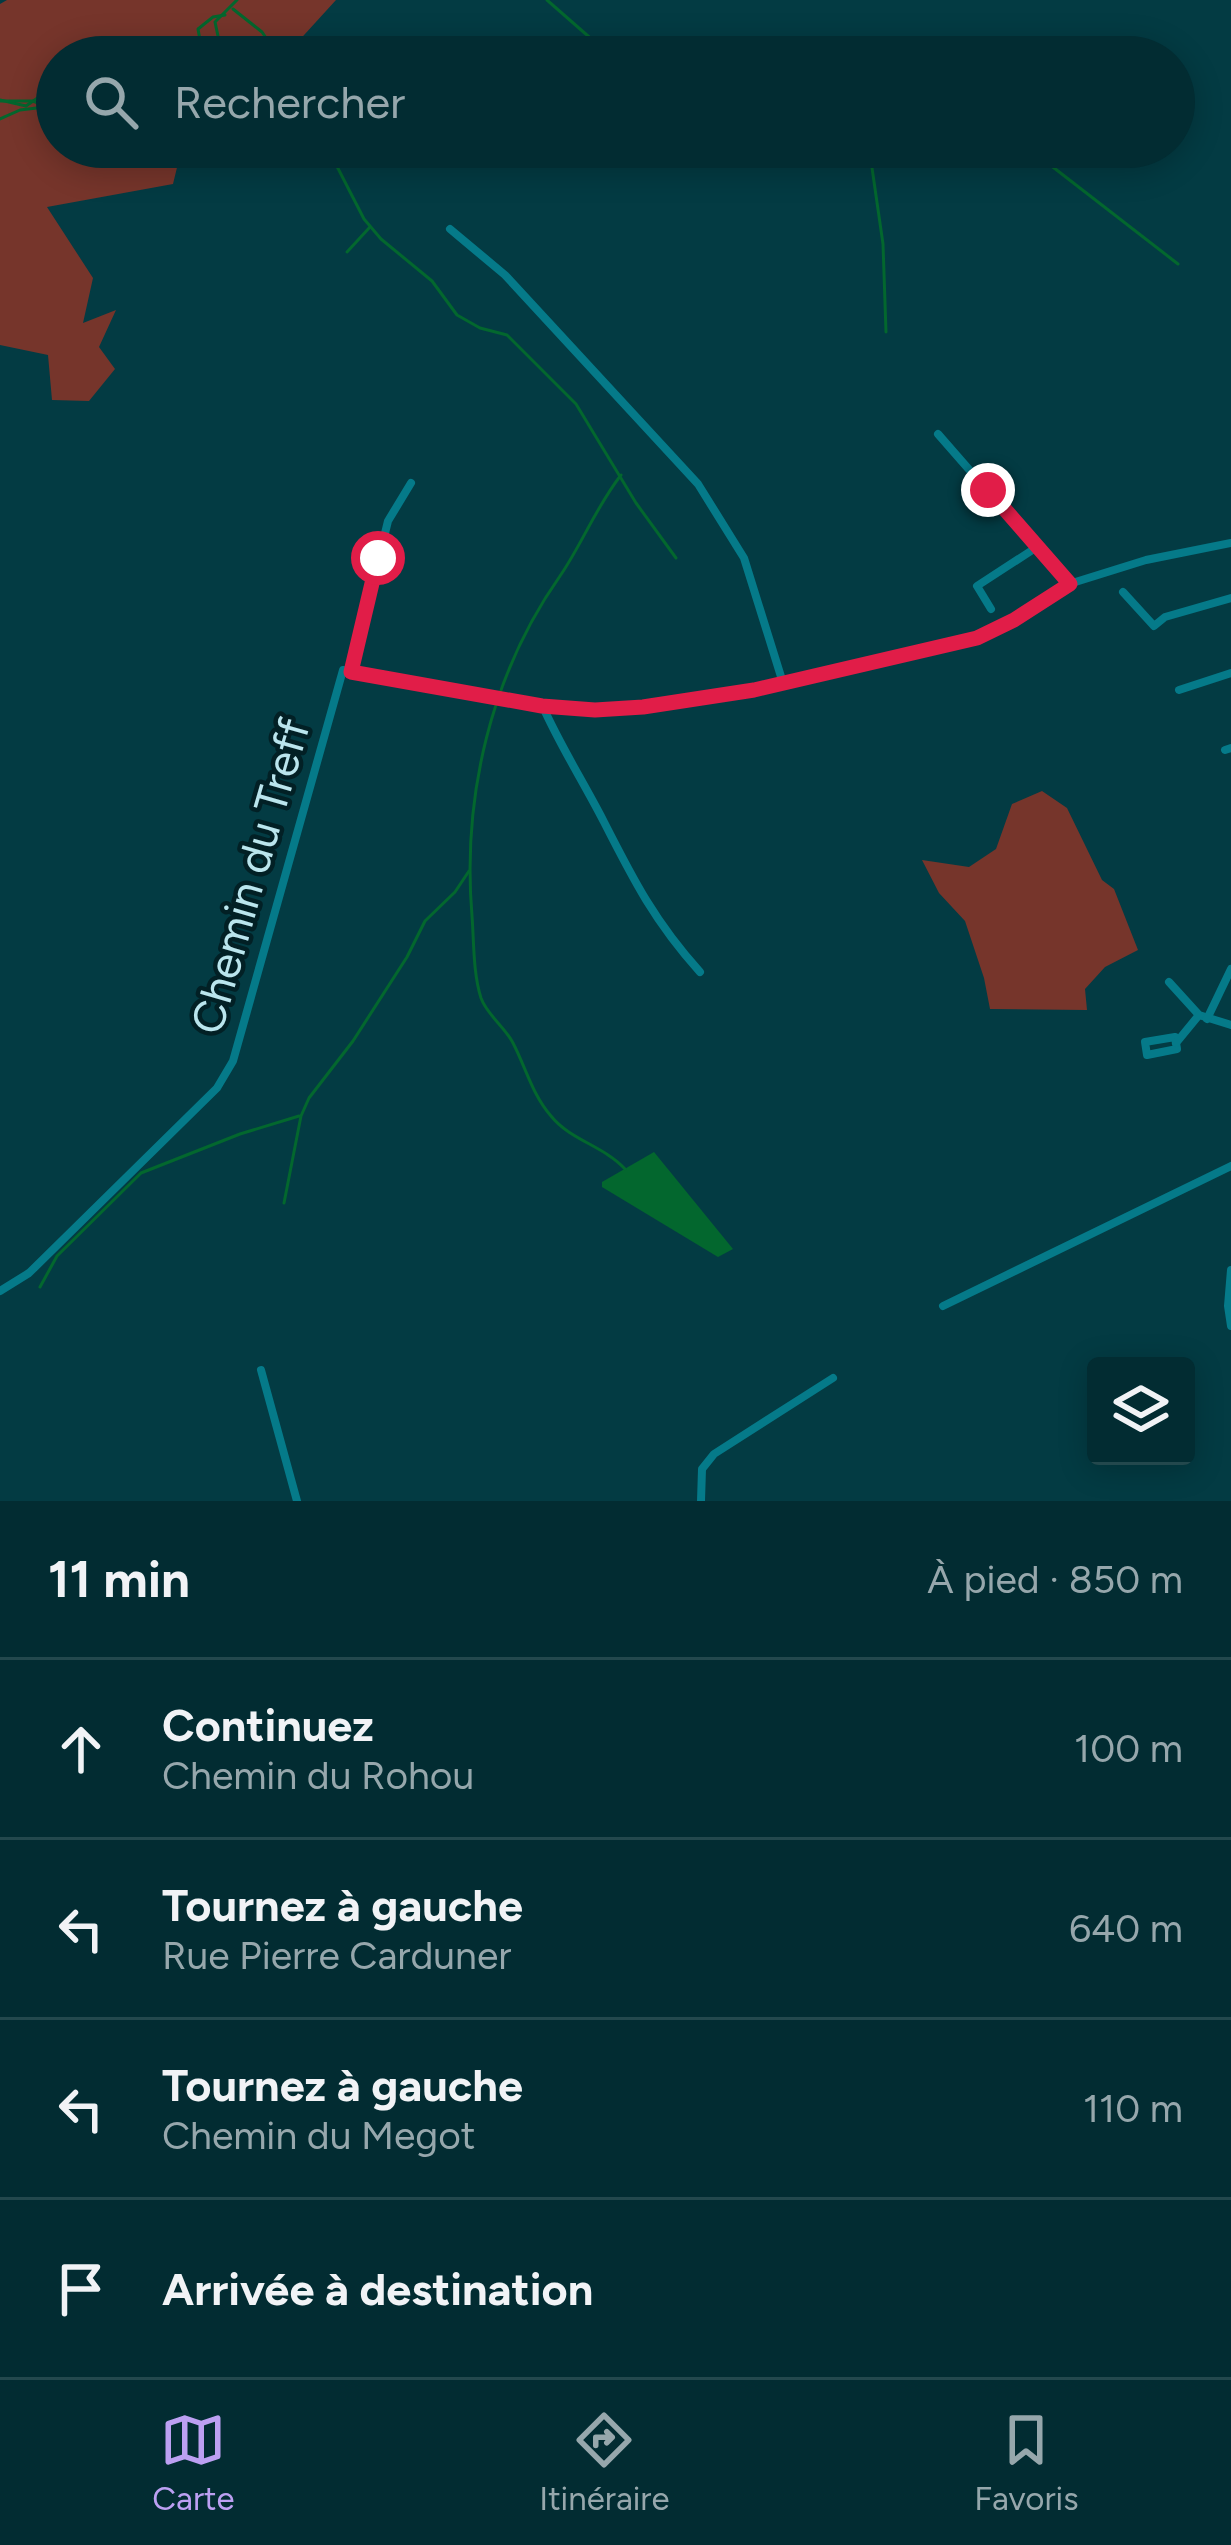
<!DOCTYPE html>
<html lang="fr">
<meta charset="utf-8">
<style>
:root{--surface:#022c32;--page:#10383e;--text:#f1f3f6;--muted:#96a7ac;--line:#23484d;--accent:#bca0f2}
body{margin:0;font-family:Figtree,sans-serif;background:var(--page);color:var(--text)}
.controls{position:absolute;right:36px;bottom:36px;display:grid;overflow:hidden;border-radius:12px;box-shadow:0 6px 30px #0003}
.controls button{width:108px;height:108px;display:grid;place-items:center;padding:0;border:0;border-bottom:3px solid var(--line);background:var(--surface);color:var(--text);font:60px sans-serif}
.stop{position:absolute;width:36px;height:36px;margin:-27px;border:9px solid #e11d48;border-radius:50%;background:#fff}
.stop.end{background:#e11d48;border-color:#fff;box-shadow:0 3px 12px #0008}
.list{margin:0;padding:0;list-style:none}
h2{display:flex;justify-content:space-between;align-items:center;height:156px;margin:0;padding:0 48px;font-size:51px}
h2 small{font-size:39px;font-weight:400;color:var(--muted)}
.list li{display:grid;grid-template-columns:78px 1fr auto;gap:36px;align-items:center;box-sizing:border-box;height:180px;padding:0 48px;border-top:3px solid var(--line)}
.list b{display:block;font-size:45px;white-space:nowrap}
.list p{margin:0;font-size:39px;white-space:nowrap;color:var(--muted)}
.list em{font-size:39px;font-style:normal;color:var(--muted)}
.icon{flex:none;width:66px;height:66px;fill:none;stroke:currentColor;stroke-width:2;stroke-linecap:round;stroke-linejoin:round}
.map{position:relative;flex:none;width:1231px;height:1501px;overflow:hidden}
.search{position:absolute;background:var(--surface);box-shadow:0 6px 30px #0003;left:36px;right:36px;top:36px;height:132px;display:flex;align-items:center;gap:30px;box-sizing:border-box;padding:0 42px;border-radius:66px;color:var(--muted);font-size:45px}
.sheet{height:876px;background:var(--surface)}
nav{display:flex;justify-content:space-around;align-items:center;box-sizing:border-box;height:168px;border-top:3px solid var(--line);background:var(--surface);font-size:33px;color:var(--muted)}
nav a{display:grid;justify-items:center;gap:6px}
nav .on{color:var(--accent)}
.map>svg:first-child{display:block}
</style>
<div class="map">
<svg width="1231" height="1501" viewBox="0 0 1231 1501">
<rect width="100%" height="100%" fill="#033b43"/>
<g fill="#76352b">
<path d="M7,0H336L284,57H57V147H182L173,184L47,207L93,278L83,323L116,310L99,347L115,369L89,401L52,400L48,355L0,345V4Z"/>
<path d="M1042,791L1067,808L1102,880L1114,889L1138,950L1105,967L1085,989L1087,1010L990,1009L984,978L965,921L939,893L922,860L969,867L996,849L1012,804Z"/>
</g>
<path fill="#03672e" d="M654,1152L733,1249L718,1257L602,1187V1182Z"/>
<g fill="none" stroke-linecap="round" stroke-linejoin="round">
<g stroke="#03672e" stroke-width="3">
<path d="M547,0L612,57"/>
<path d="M233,9L262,32L279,57"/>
<path d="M174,57L191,48L199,57"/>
<path d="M184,57L214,50L218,36L215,22L237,0"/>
<path d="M213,57L214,47L200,40L198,29L213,17L225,15"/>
<path d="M1030,57L1047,42"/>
<path d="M0,100L26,106L39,97L57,99"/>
<path d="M1,101H33L57,111"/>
<path d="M0,119L20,110L45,107"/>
<path d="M327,147L364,219L381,239L432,281L457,315L480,328L507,335L576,404L636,503L676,558"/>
<path d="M869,147L883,244L886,332"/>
<path d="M1027,147L1178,264"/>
<path d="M347,252L370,227"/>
<path d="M621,475C596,507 582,544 560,576C491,674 462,797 472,916C474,942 473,973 481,998C487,1015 505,1027 513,1043C526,1068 532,1094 551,1116C570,1140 604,1146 625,1169"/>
<path d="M284,1203L301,1116L309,1098L353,1041L407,957L425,921L455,892L469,871"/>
<path d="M40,1287L57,1256L141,1173L240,1134L299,1116"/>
</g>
<g stroke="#057a89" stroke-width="8">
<path d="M450,229L505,275L698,484L744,558L783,683"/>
<path d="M938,434L1069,584"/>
<path d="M1123,592L1154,626L1165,617L1231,598"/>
<path d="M991,609L977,586L1037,547"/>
<path d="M351,672L388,521L411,483"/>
<path d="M1179,690L1231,673"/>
<path d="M543,707C561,747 584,783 604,822C634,881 655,922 700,972"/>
<path d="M1225,750L1231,748"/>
<path d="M1169,982L1199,1015L1231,1025"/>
<path d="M1207,1019L1231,969"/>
<path d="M1175,1037L1177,1049L1147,1055L1145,1042Z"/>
<path d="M1176,1043L1199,1015"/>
<path d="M1231,1270L1228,1306L1231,1326"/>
<path d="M0,1291L29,1273L217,1088L233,1061L343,670L543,707L595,710L643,707L754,690L977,638L1014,620L1069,584L1146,560L1231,543"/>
<path d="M943,1306L1231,1166"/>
<path d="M261,1370L297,1501"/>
<path d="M701,1501L702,1469L714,1454L833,1378"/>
</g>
</g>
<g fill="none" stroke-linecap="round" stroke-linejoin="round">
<path stroke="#e11d48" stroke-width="15" d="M378,558L351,672L542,706L595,710L643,707L754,690L977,638L1014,620L1070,584L988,490"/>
</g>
<g text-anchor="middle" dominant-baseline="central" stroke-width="9" stroke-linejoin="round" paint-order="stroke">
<g font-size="45" fill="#bae5ed" stroke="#022025">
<text transform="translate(250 876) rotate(-74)">Chemin du Treff</text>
</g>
</g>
</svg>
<div class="controls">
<button><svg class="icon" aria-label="layers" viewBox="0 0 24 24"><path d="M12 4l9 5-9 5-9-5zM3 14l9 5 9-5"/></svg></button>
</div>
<div class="stop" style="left:378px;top:558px"></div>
<div class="stop end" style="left:988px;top:490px"></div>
<div class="search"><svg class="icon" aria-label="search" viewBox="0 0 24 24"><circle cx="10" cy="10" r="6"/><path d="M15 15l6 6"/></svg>Rechercher</div>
</div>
<section class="sheet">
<h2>11 min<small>À pied · 850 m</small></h2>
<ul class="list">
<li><svg class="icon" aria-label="ahead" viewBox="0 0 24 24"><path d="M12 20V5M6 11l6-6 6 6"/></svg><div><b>Continuez</b><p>Chemin du Rohou</p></div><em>100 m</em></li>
<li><svg class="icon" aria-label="left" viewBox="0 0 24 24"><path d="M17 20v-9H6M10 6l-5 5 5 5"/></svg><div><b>Tournez à gauche</b><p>Rue Pierre Carduner</p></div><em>640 m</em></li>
<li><svg class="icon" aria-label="left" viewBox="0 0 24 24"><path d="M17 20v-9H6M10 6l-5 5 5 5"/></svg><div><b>Tournez à gauche</b><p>Chemin du Megot</p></div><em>110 m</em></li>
<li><svg class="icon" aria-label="arrive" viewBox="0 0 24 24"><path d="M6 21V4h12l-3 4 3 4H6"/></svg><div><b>Arrivée à destination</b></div></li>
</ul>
</section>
<nav>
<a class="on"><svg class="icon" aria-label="map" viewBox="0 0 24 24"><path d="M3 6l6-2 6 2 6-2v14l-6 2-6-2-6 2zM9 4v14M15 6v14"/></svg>Carte</a>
<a><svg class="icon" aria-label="directions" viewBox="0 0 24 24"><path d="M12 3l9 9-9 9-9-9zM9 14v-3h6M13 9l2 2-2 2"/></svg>Itinéraire</a>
<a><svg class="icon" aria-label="saved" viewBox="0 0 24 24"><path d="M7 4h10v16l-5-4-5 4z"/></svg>Favoris</a>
</nav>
